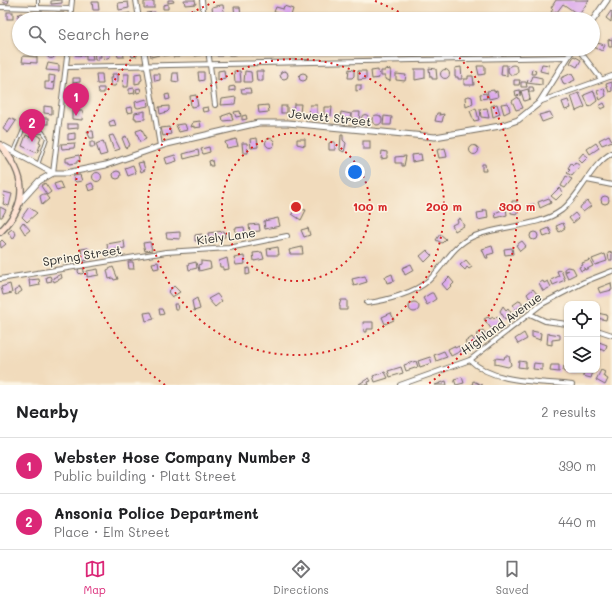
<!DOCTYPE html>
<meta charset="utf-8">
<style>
:root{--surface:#fff;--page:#f6f6f6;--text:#202124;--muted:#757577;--line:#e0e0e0;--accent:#db2777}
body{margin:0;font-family:Mali,sans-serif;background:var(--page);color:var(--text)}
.controls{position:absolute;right:12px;bottom:12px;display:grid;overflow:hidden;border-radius:8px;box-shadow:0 1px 3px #0004}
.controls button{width:36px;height:36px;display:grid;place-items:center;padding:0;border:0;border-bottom:1px solid var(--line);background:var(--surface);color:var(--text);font:20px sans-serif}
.you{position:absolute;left:355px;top:172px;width:14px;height:14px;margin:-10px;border:3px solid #fff;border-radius:50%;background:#1a73e8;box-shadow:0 0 0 6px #1a73e833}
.badge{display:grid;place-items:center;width:26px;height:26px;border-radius:50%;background:var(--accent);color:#fff;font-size:13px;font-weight:700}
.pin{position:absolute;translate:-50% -33px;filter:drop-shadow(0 1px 2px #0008)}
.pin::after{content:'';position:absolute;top:21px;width:14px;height:12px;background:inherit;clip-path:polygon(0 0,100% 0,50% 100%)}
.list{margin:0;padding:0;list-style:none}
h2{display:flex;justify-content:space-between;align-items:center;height:52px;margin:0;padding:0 16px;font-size:17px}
h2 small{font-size:13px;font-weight:400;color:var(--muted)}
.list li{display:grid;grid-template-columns:26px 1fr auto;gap:12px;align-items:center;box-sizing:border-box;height:56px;padding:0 16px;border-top:1px solid var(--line)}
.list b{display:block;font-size:15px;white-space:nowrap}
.list p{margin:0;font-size:13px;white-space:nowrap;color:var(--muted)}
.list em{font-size:13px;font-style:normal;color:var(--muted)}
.icon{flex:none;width:22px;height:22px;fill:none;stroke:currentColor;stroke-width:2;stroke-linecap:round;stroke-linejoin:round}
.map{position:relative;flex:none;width:612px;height:385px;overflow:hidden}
.search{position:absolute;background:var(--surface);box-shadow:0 1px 3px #0004;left:12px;right:12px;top:12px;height:44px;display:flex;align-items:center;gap:10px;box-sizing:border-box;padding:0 14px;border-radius:22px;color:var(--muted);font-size:15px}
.sheet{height:164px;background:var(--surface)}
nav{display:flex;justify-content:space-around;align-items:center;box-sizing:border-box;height:56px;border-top:1px solid var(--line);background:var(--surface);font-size:11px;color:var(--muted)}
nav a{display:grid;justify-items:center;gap:2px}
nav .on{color:var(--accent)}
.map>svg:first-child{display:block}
</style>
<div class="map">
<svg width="612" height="385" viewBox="0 0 612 385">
<rect width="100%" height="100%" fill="#fcf5e5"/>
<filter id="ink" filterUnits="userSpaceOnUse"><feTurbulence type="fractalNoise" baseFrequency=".025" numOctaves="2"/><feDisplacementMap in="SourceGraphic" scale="8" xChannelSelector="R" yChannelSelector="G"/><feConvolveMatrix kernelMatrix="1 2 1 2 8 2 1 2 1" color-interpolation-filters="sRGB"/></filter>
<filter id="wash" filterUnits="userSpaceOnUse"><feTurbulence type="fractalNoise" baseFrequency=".012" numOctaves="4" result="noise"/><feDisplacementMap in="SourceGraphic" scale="16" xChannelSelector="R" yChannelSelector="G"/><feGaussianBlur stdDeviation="0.9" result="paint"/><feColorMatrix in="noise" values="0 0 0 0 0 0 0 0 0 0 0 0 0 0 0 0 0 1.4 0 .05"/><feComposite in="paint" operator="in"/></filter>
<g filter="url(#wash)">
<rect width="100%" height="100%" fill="#f1dbbc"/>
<g id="blocks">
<g fill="#dba9ed">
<path d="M3,0H9L8,3H4Z"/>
<path d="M62,0V3L51,4V1Z"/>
<path d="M168,0H173L174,2L168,3Z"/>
<path d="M184,0H195L196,4L185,5Z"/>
<path d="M556,0H589L579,15L563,4L557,12L555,11L553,13L551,12L553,9L551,8Z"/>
<path d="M154,1V8H144V2Z"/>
<path d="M92,2H98L99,10H93Z"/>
<path d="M128,2L129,8L119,10L118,3Z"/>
<path d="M168,4V9H163V5Z"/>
<path d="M221,5H223L224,12L213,14L212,7Z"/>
<path d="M284,6L293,9L290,19L285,17L286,15L274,12L276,7L283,9Z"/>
<path d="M234,7H240L241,16L235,17Z"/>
<path d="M195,10L196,17L190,18L189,11Z"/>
<path d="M611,11L612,12L611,22L606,18Z"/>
<rect x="7" y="12" width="6" height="7"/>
<path d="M155,12L157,18L146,19V13Z"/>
<circle cx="21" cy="16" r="3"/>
<path d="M56,13H64L63,19H55Z"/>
<path d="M130,13L131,19H118V15Z"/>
<path d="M32,14H42L41,19H32Z"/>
<rect x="77" y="17" width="10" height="2"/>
<path d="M612,39V47H609L608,40Z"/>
<path d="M597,43L605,45L602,51L594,47Z"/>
<path d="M75,49L85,50V56L75,55Z"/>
<path d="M94,49H100L101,57H98V60H95Z"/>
<path d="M103,49H109L110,57L104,59Z"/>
<path d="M116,49L123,50L124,57H118Z"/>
<path d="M130,49H137V56L132,57Z"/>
<path d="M150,49H159V55L151,57Z"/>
<path d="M162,49H169V55L163,56Z"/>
<path d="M173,49H180L179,57H173Z"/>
<path d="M194,49H201V55L195,56Z"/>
<path d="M215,49H222V56H217Z"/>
<rect x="229" y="49" width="6" height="6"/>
<path d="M252,49H258L259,54L252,55Z"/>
<rect x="267" y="49" width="6" height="4"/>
<path d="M287,49H298V50L288,51Z"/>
<rect x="306" y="49" width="6" height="3"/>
<rect x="319" y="49" width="6" height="4"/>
<path d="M452,49H460V51L454,52Z"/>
<circle cx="51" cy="54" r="4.5"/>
<path d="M86,53H92L93,60H86Z"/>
<path d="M23,56L37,57V63L22,62Z"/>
<path d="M574,56L581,60L577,67L570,63Z"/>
<path d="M48,63L59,65V71L46,70Z"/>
<path d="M542,64L549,65L548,73L540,71Z"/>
<circle cx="513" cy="70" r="5"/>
<path d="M502,65H507V76L501,75Z"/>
<path d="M477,66H485V74L479,75Z"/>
<path d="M461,67L462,79H458V77H455V68Z"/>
<path d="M429,68L436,69L437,79H432V77H430Z"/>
<path d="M349,69L354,70V76L352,78H348Z"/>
<path d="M385,69L391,70L390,81L385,79V76H381V71H385Z"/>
<path d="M415,69H425V78L415,80Z"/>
<path d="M532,69L536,70L535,74H531Z"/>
<circle cx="445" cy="74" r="4.5"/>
<path d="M224,70L225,78L218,80V71Z"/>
<path d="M378,70L379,78L372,79L371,71Z"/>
<path d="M234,71H240L241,82H235Z"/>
<path d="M245,71L251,72L252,82H244Z"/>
<path d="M256,71H263V81H257Z"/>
<path d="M358,71H366V79L358,80Z"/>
<circle cx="284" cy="75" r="4"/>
<path d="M198,72H204V80L199,81Z"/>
<path d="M141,73L142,80L140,81V83L135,84V74Z"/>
<path d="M173,73H178L179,82L172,81Z"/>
<path d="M572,73L575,80L564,85L561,78Z"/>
<circle cx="303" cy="77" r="4"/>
<path d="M96,74H102L103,84H97Z"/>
<path d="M112,74H118V81L115,86H111L110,78H113Z"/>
<path d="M124,74H129L128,87H123Z"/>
<path d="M154,74H160V80L155,81Z"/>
<path d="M396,74L406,75L405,81L396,80Z"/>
<path d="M49,75L55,76L54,82L51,83H55L54,90L45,89V82H49Z"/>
<path d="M468,76H473L474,85H464V79H468Z"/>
<path d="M533,76L542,78V85L527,83L528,80L531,81Z"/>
<path d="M73,78H80V82L73,83Z"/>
<path d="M514,80H520L519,85H514Z"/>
<path d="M521,82H526L527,87H521Z"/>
<path d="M612,82V91L609,92L606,84Z"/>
<path d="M356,85H361V90L356,91Z"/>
<path d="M80,86V93H70L69,87Z"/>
<path d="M235,86V90L229,91V87Z"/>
<path d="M529,87H533L534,92H529Z"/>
<path d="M98,88H104V93H99Z"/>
<path d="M134,88L135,93L129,94V89Z"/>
<path d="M140,88L141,92L137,93L136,89Z"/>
<path d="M250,88L251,93H242L241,89Z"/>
<path d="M604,88L606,96L600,100L597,91Z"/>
<path d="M528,89L530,99L524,101L521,91Z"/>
<path d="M494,90V92L497,91L498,97L489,99L487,91Z"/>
<path d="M520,90L521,95L516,96L515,91Z"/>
<path d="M594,91L597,101L589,107L584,95Z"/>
<path d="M486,93L487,98L481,99L480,94Z"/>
<path d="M579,93L585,107L576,111L571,96Z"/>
<path d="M169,94L170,99L166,100L165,95Z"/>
<path d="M196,95L198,106L191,107L190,96Z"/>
<path d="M469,96L472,97L473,104L466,107L465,97Z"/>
<path d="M236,97L235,104L221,105L222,99Z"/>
<path d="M518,97L523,108L516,110L512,101Z"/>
<path d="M147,99L148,106L138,108L136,107L135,102Z"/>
<path d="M568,100L571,108L565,110L562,102Z"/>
<path d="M69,101H80V106L69,107Z"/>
<path d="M508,103L510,111L504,114L501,104Z"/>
<path d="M604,103L606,107L601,109L599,106Z"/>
<path d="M294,104H301L300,113H293Z"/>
<path d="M497,104L500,114L493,117L491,106Z"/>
<path d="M268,105L269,112L259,113L258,106Z"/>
<path d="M310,105H317V115L309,114Z"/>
<path d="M44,106L52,107V114L44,113Z"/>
<path d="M169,106V110L167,112L160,114L159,107Z"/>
<rect x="281" y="106" width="6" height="7"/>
<path d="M132,107L133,112L127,113L126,108Z"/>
<path d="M208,107L209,111L203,112L202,108Z"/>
<path d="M324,107H332L331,116H324Z"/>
<path d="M476,108L479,120L474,121L470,111Z"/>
<path d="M487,108L489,118L481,117L480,109Z"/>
<path d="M72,111H83L82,120L72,119Z"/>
<path d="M145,111V119L136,120V118H134L135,113Z"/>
<path d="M240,111L241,116L236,117L234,112Z"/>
<path d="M341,112L351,114L350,118L340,119Z"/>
<path d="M354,112H360L359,121H352V113Z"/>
<path d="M550,112L553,118L542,122L539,115Z"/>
<path d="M231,113L233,120L223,121L222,116Z"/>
<path d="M437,113H440L439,115L444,114L442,122L435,121Z"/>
<circle cx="365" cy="118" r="3.5"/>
<path d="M246,115L247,119L242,120V116Z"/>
<circle cx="377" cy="120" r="5"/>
<path d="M384,116L392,117L391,125H383Z"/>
<path d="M10,118L16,121L8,133L3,129Z"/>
<rect x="39" y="118" width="9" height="6"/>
<path d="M20,120H26V125H21Z"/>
<path d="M114,120L116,126L110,127L109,122Z"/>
<path d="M200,121L201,127L194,128V126L191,127L193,122Z"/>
<path d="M68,124H78V128L68,129Z"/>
<path d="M182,124H185L187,130L179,132L176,125Z"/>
<path d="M169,127L171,134L163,136L161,128Z"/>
<path d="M142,129L146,139L140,142L136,131Z"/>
<path d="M87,131H93L94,138H90Z"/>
<path d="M32,132L41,137L39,142L41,143L37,153L22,146L26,135L30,137Z"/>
<path d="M75,133V139L68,140V134Z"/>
<path d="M113,135L120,149L114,151L109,136Z"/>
<path d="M341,135H343V140L346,143L344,152L340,150Z"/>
<path d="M609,135L612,141L602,145L599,140Z"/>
<path d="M126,136L130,145L126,148L122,138Z"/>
<path d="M257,138L258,147L251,148L250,139Z"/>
<circle cx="270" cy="143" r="4.5"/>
<path d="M236,139L238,146L227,148L225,142Z"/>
<path d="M297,139H305V146L297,144Z"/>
<path d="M103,141L107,154L100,156L96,144Z"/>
<rect x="363" y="141" width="7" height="8"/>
<path d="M90,142H94L95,147H90Z"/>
<path d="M331,142H335V150H329V143Z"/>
<path d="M75,143L74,148L62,149L61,144Z"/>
<path d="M242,143H247L248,153H243Z"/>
<path d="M596,143L599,148L590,154L587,149Z"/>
<circle cx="474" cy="150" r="4.5"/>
<path d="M209,147L210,152L203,154L201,149Z"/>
<path d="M445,148L447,157L439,158L437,150Z"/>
<path d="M198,150L199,155L184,159L183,154Z"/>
<path d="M382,151L387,152V158L381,159Z"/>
<path d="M583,153L588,157L582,163L578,159Z"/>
<path d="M421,154L422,160L412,162L411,155Z"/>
<path d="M79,155L80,160L77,161V163L69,164V162H66V158Z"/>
<path d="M175,155L177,161L167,164L165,158Z"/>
<path d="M406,156L404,166H402V163H395V157Z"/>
<path d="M212,160L213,166H210L209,161Z"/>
<path d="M143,162L145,170L141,172L138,163Z"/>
<path d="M575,162L580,166L572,176L567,173L570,170L568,168L571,163L573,165Z"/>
<path d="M482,164H485L486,171H482Z"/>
<path d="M133,165L136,173L128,176L125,168Z"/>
<circle cx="117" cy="175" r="4"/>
<circle cx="97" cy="177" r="4.5"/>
<path d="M80,175L82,181L76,182L74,180L73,176Z"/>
<path d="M566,176L572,179L565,188L561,186Z"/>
<path d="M60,182L63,189L57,191L54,184Z"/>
<path d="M45,183L51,192L47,195L41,186Z"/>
<path d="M92,183L95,189L89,191L87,185Z"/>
<path d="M559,188L563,193L556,200L551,196Z"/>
<path d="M4,192L12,194L9,206L3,204L5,196H3Z"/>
<path d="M43,194H45L49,199L42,205L40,196Z"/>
<circle cx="605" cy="200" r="4"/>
<path d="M549,198L551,203L540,208L538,202Z"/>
<path d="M512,201H517V214L511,213Z"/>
<path d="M587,201L591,206L583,212L580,208L581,206Z"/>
<path d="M534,204L535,210L528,211L527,205Z"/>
<path d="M296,205L300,207L299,209L306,210L301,220L292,214Z"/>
<path d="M0,207L6,210L2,217H0Z"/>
<path d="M29,207L37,213L27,222L22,217Z"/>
<path d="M506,208L507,215L496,218L495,213Z"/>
<path d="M483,210H487L488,218L478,220L477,213L484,212Z"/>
<path d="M575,213L579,218L573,223L569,218Z"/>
<path d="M278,218L280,226L265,229L264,221Z"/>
<path d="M460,218L464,226L455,231L452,225L458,222L457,220Z"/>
<path d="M23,222L30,230L25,234L20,226Z"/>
<path d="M563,223L565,228L559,232L556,226Z"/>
<path d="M259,224L260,231L250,232L249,225Z"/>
<path d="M244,227L245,233L236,235L235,228Z"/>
<path d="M308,228L310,235L304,237L301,230Z"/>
<path d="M549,228L552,234L544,237L542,231Z"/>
<path d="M12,229L16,234L13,239L8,232Z"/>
<path d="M224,231L225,237L215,239V236H213L214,240L209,241L208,233Z"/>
<circle cx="534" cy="236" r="4"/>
<path d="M180,232V239L167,238L166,233Z"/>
<path d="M202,234L203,240L195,241V235Z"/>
<path d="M440,234L446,239L442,243L436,240Z"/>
<path d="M2,240L6,244L1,248L0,242Z"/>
<path d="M124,241L125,248L108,251L107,244Z"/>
<path d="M522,241L526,246L520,251L516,245Z"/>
<path d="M150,242L152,250L145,251L143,243Z"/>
<path d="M492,246L494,253L487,255L488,258H486L482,249Z"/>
<path d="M278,247L279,255H268L267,249Z"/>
<path d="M302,247L303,254H290L289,250Z"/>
<path d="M88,248L92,259L83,261L81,249Z"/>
<path d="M512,248L513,254L505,255L504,249Z"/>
<path d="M427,250L432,255L425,262L420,256Z"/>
<path d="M262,252L264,259L254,261L253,253Z"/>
<path d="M612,252V260H609L608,253Z"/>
<path d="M605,254L607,261L595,265L592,259Z"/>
<path d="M244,256L245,264L236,265L234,258Z"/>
<path d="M227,258L229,269L223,270V267H220L219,261Z"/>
<path d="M466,260L472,267L469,269L467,267L465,270L460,265Z"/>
<path d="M590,260L593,266L585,270L584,267V270L581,271L579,267L583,265L582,263Z"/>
<path d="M201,261L210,262L211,268L199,271L198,265L201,264Z"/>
<path d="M128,262H133L134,269H129Z"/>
<path d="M158,262L159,268L154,269L152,263Z"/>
<path d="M196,262L197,268L189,270L188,264Z"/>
<path d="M411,264L414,270L405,275L402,268Z"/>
<path d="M113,267L118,279L114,280L113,278L109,279L107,270Z"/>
<path d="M567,267L573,268L576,274L568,278L565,272L569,270L564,271V269Z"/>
<path d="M249,268L250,274L246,275V269Z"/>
<circle cx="81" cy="271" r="3"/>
<path d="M98,269L99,275L87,277V271Z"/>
<path d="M561,270L565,280L553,285L551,280L559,276L557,271Z"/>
<path d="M61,274L62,278L54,282L53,278Z"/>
<path d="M392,274L394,281L387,283L385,277Z"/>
<path d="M50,276L52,281L47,282L46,277Z"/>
<path d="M365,276L367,282L354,286L352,279Z"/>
<path d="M449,277L454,283L447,290L442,284Z"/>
<path d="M39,279L40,285L30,287L29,280Z"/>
<path d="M543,281L544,283L548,281L551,287L543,291L539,283Z"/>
<path d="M611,283L612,290L600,293L598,288Z"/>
<path d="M10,284L12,293L3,295L1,287Z"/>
<path d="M174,286L180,292L172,297L168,292Z"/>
<path d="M20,287L22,291L16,295L14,291Z"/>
<path d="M533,289L537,294L530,299L527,294Z"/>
<path d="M431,293H433L436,299L427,305L423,298Z"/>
<path d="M217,294L222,301L215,307L208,299Z"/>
<path d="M197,298L200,309L194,311L192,301Z"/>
<path d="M341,300H347V310H340V306H339Z"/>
<path d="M520,300L523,304L516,310L513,305Z"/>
<circle cx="414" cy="307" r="5"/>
<path d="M174,304H177L178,310H175Z"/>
<path d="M503,306L506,310L508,308L512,314L505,319L500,311Z"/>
<path d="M159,309H162L164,314L160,315Z"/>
<path d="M151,312L154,319L146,321L144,313Z"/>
<path d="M391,313L394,320L385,324L382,317Z"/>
<path d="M597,313L607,315L606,320L597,318Z"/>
<path d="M497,316L501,322L492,330L484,319L488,317L490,319L493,317L494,319Z"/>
<path d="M363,322H373V329H367V332H364Z"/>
<path d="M483,330L486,334L480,339L476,335Z"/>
<path d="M532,331L541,333L540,340L532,337Z"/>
<path d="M524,333L527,339L518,344L515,339Z"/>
<path d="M548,333L560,335V339L552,340V345L547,344Z"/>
<path d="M472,337L476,343L468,347L465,342Z"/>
<path d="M599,342L607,345L605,351L597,348Z"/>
<path d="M454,346L455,348L459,346L461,351L451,356L448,349Z"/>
<path d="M444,351L447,357L436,361L434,355Z"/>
<path d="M505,356H509L511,365L508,367L495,364V358L504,359Z"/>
<path d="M430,357L432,363L420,367L418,361Z"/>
<path d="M416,361L418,367L406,371L404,365Z"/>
<path d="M519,361L526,362V368L518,367Z"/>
<path d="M534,363L542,364V370L533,369Z"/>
<path d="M551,365H559V372L550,371Z"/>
<path d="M564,366L567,367V370H575V373L563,371Z"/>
<path d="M401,367L403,373L390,377L388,371Z"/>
<path d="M584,370L593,372L591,378L583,376Z"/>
<path d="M601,370L605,372L603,376L608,379L605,385L596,380Z"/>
<path d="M385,372L388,378L375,382L373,376Z"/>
<path d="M462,377L464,383L456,385L454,379Z"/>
<path d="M369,378L371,381L368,382L369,385L359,384Z"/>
<path d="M446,381L447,385H435Z"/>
<path d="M473,381L482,385H472Z"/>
</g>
</g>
</g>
<g filter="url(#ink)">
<use href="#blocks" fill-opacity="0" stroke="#70695e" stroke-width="1"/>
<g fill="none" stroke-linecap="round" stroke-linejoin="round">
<defs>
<g id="service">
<path d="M38,8V0"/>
<path d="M14,151L23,130L43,132L47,138L38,165"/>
</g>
<g id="minor">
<path d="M136,0L139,19"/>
<path d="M202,0L204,19"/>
<path d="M0,7L71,9"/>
<path d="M70,19L72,0"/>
<path d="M144,49L160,146"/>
<path d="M208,49L215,105"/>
<path d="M578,49L601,79"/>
<path d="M67,67L568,57"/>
<path d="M539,102L612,76"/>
<path d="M53,173L68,49"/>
<path d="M587,180L612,185"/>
<path d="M0,279L166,252L229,248L287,236"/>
<path d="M367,303C385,301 415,293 429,280C444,266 452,246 472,237C499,225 538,228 562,210C582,194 590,165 612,153"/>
<path d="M530,314L545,321L567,324"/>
<path d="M597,330L612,335"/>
<path d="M470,360C494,384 540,381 572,385"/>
<path d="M400,385L470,360L542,304L584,282L612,271"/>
</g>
<g id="tertiary">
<path d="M593,20L607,0"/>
<path d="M1,145L53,173H66L106,165L167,144L258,123H288L435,137L500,126L518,120L539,103L573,49"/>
<path d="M21,201L39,181L53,173"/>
</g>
<path id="secondary" d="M0,145C26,175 30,203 0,232"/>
</defs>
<use href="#service" stroke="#70695e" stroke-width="4"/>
<use href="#minor" stroke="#70695e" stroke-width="6"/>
<use href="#tertiary" stroke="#70695e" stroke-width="7"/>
<use href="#secondary" stroke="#70695e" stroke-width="8"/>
<use href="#service" stroke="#fff" stroke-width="2"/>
<use href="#minor" stroke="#fff" stroke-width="4"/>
<use href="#tertiary" stroke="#fff" stroke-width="5"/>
<use href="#secondary" stroke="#fee3d2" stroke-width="5.5"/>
</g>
</g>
<g fill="none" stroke="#d62828" stroke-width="2" stroke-dasharray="2 4">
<circle cx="296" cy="207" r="74"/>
<circle cx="296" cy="207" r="148"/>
<path d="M165 385A221 221 0 0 1 141 49M181 19A221 221 0 0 1 217 1M375 1A221 221 0 0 1 411 19M451 49A221 221 0 0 1 427 385"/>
</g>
<g text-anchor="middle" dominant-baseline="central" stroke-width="3" stroke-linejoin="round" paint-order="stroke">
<g font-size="12" fill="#2b2b2b" stroke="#fcf5e5">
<text transform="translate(330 117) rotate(6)">Jewett Street</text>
<text transform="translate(226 236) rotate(-8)">Kiely Lane</text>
<text transform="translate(82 255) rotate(-9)">Spring Street</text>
<text transform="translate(501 323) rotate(-36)">Highland Avenue</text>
</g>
</g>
<circle cx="296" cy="207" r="6" fill="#d62828" stroke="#fcf5e5" stroke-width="2"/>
<g font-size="12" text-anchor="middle" font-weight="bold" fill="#d62828" stroke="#fcf5e5" stroke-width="3" stroke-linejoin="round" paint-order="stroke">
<text x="370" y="211">100 m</text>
<text x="444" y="211">200 m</text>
<text x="517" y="211">300 m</text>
</g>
</svg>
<div class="controls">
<button><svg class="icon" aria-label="locate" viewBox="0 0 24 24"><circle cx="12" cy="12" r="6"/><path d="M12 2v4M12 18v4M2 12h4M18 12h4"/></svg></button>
<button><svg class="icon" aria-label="layers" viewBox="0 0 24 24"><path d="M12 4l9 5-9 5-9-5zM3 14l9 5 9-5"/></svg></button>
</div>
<div class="you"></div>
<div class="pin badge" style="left:76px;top:116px">1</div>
<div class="pin badge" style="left:32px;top:142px">2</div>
<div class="search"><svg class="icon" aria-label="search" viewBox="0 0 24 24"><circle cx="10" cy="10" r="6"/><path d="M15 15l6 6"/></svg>Search here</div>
</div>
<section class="sheet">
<h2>Nearby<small>2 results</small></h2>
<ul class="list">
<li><span class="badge">1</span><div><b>Webster Hose Company Number 3</b><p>Public building · Platt Street</p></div><em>390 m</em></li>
<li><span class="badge">2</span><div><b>Ansonia Police Department</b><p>Place · Elm Street</p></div><em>440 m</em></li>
</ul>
</section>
<nav>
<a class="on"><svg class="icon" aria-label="map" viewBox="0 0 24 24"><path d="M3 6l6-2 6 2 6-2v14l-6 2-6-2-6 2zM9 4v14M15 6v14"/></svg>Map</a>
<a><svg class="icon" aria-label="directions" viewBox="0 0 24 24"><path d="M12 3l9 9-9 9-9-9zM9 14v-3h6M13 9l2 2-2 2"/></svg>Directions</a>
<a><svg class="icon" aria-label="saved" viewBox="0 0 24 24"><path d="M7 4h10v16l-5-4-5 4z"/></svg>Saved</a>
</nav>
